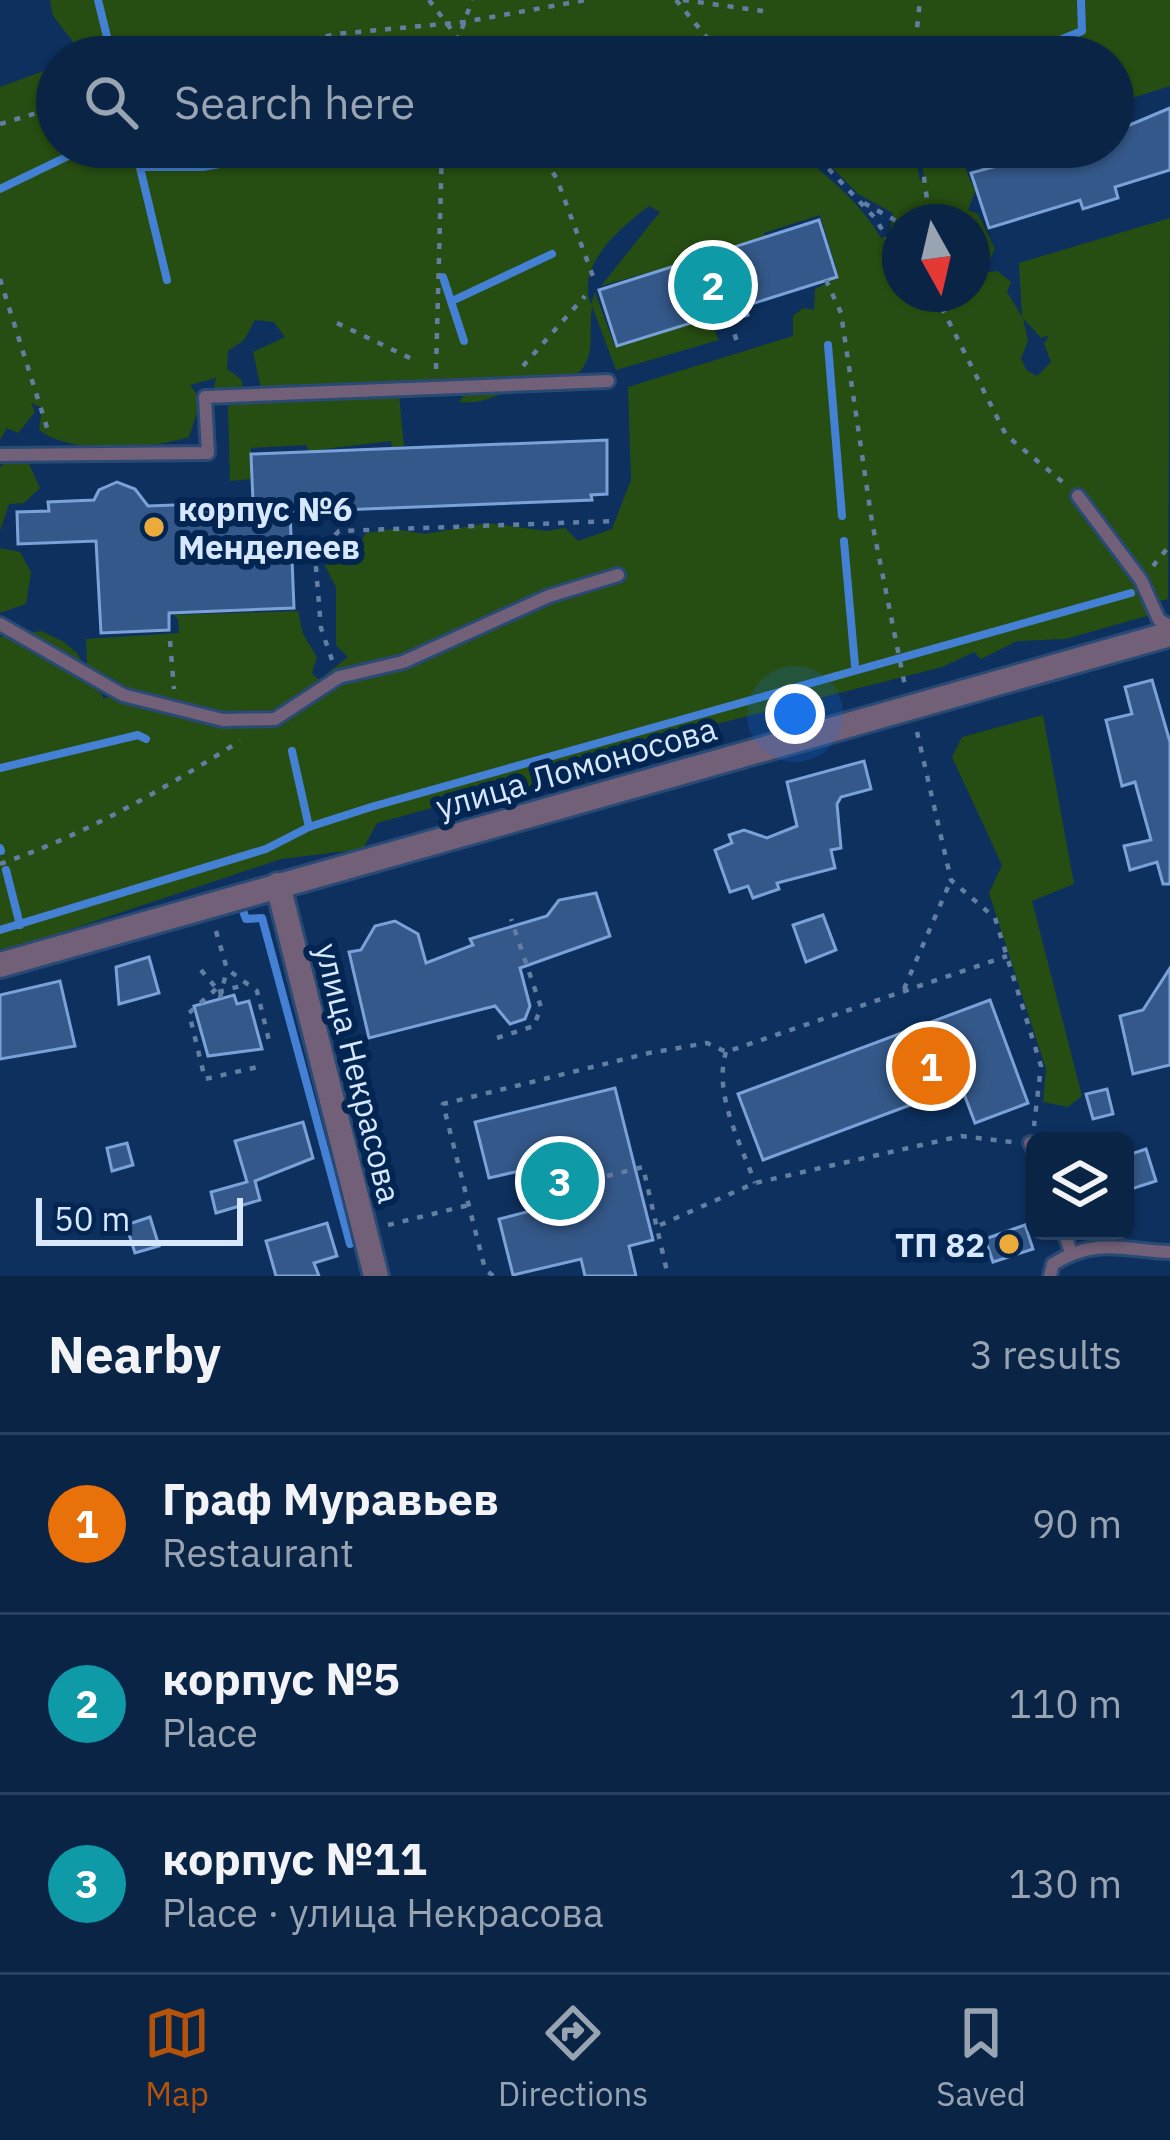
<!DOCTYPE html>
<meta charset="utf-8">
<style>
:root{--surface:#0a2446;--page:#132c4d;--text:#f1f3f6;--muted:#99a4b3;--line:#2a415f;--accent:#b45309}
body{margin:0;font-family:"IBM Plex Sans",sans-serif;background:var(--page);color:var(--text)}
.controls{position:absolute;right:36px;bottom:36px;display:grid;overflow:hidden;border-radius:18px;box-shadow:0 3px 9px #0004}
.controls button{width:108px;height:108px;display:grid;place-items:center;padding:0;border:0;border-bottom:3px solid var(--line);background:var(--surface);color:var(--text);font:60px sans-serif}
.compass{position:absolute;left:882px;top:204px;width:108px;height:108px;border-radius:50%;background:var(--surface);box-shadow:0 3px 9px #0004;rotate:172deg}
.scale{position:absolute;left:36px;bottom:30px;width:207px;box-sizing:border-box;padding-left:12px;border:6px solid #d6e7fe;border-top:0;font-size:33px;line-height:42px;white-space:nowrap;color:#d6e7fe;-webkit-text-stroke:9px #032552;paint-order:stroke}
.you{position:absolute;left:795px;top:714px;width:42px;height:42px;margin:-30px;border:9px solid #fff;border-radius:50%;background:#1a73e8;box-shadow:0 0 0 18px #1a73e833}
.badge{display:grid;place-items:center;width:78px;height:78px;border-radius:50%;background:var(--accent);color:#fff;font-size:39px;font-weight:700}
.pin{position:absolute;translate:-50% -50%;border:6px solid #fff;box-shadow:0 3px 12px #0006}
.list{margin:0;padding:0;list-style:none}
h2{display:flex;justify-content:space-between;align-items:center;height:156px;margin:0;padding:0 48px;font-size:51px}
h2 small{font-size:39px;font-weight:400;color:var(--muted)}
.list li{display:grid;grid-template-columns:78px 1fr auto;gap:36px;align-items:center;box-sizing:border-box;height:180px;padding:0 48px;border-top:3px solid var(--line)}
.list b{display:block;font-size:45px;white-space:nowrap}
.list p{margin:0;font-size:39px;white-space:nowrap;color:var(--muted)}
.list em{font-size:39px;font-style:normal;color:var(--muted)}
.icon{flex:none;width:66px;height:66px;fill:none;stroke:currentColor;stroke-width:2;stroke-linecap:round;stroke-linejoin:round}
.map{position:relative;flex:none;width:1170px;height:1276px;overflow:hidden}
.search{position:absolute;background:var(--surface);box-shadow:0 3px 9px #0004;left:36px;right:36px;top:36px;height:132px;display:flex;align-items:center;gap:30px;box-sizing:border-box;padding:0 42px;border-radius:66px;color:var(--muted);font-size:45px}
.sheet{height:696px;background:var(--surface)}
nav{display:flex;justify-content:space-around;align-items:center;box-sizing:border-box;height:168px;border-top:3px solid var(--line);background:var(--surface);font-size:33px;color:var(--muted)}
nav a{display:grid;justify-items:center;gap:6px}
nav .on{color:var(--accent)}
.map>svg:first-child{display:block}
</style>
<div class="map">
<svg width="1170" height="1276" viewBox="0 0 1170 1276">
<rect width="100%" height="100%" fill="#0d305e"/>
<g fill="#274e12" fill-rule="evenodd">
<path d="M50,0H1170V86L1113,104V57H85L53,16Z"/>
<path d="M52,68L57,70V147H914L920,181L924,175L917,147H983L964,165L975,191L968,210L978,214L995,249L988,263L980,258L976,262L980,273L997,271L1011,282L1007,292L1022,317L1019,263L1170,218L1168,599L1153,603L1147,616L1065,639L1017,641L981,659L974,652L942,667L720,723L483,807L450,803L377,823L363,849L281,859L0,953V637L41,631L64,642L77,653L104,699L117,692L119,682L87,665L86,639L179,633L178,619L173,615L298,611L303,634L317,657L312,673L319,680L348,657L336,645V587L325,566L343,547H357L366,533L394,529L425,534L488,523L547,531L565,528L578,541L612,529L631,480L628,387L793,336V316L803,308L814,310L815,289L839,277L820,215L764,233L765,239L601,286L660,212L649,206C616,231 576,266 591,305L595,292L615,347L709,318L719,340L616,370L592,306C587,342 601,361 563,386C552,385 543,377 534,377C514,377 502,406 459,402L468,390L385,383L381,394L399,395L404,446L392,447L391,441L308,451L307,445L251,448V479L230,481L228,406L263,398L253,352L285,337L274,322L255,320L244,340L228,351L227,369L241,379L243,388L234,403L222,402L214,387L216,378L190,385L201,400L189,437C147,450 73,455 39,430L42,408L31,403L35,412L18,433L7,428L0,440V87ZM799,153L821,156L858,194L893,213L889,235L881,238C860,202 829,178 799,153ZM900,222H972V294H900ZM1023,318L1041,338L1049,335L1044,344L1051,362L1037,376L1027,371L1021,358L1028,341Z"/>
<path d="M9,460L29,464L40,488L24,503L9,504L0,531V467Z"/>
<path d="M0,548L20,552L31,572L26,604L0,613Z"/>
<path d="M1043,715L1074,884L1032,901L1082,1096L1068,1107L1043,1102L1046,1069L989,893L1002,865L952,757L962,737Z"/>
</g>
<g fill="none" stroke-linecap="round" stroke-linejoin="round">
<g stroke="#4481d4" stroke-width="8">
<path d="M98,0L112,57"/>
<path d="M756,52L809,43"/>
<path d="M619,57L656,48L711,56"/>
<path d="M1018,57L1082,31L1081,0"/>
<path d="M135,147L167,280"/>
<path d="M141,167H203L317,147"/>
<path d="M0,189L87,147"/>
<path d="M443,277L464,341"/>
<path d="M452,301L552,254"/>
<path d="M828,345L842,516"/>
<path d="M844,541L855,666"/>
<path d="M292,751L309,827"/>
<path d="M0,768L138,735L146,739"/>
<path d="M0,848L1,851"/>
<path d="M6,870L20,925"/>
<path d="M243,911L246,919L262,918L350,1244"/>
<path d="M0,930L266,849L309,827L371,807L1131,593"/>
</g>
</g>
<g fill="#345889" stroke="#7ba2d8" stroke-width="3">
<path d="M1170,108V170L1115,187L1118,198L1083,209L1080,200L989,228L971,173L1066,147H1113V132Z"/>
<path d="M819,220L837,277L745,306L748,315L713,326L710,317L617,346L599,290Z"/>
<path d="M607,440V494L591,495L592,500L290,512L294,608L169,613V630L101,633L96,541L18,544L17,512L49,511L48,502L94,500L99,490L117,482L135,489L148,506L253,502L251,454Z"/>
<path d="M1152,680L1170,742V884H1163L1157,862L1130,870L1124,846L1151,840L1135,782L1122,786L1106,720L1132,714L1125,687Z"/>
<path d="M864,761L871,789L841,797L837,804L841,848L831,850L835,868L777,883L779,889L753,898L748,886L730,892L715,850L732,843L729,835L744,830L767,838L797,826L787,782Z"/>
<path d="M596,893L610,936L520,968L530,1006L525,1019L510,1024L495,1006L369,1038L349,952L361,950L375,926L395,921L418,934L426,963L473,945L470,939L547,916L559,900Z"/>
<path d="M823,915L836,950L806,962L793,925Z"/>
<path d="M149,957L159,993L119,1004L116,967Z"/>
<path d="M1170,968V1065L1133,1074L1120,1016L1143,1010Z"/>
<path d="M60,981L75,1046L0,1059V995Z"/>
<path d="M234,995L237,1004L249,1001L262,1049L208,1056L194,1006Z"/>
<path d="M990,1000L1028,1103L975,1123L961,1086L763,1160L738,1094Z"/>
<path d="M615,1088L653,1240L629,1246L636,1276H585L581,1259L513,1275L499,1219L538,1209L528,1169L489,1178L475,1122Z"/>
<path d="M1107,1089L1113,1114L1093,1119L1086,1094Z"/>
<path d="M303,1122L313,1158L255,1181L260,1200L216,1213L211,1192L247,1182L235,1141Z"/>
<path d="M127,1143L133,1165L112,1171L107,1148Z"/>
<path d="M1146,1149L1156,1181L1125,1191V1156Z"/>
<path d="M150,1217L159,1246L135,1253L126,1225Z"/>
<path d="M327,1223L337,1256L314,1263L319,1276H276L266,1241Z"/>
<path d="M1025,1225L1033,1249L993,1262L985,1239Z"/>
</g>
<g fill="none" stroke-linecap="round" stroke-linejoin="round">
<defs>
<g id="lane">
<path d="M0,455L208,453L205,397L608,381"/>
<path d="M1078,496L1141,580L1159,620L1170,626"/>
<path d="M0,624L123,695L223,720L275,719L339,677L403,662L549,596L618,575"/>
<path d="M1030,1143L1035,1152"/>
<path d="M1064,1231L1071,1253"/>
<path d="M1050,1276L1053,1264C1098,1236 1125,1251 1170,1252"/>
</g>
<g id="street">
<path d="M278,885L376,1276"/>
<path d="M0,965L1170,634"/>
</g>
</defs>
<use href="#lane" stroke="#294a74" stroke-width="18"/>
<use href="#street" stroke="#294a74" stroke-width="30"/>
<g stroke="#627ea2" stroke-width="4.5" stroke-dasharray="6 9" stroke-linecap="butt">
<path d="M429,0L472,57"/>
<path d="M676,0L723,57"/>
<path d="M683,0L763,11"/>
<path d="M238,57L336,34L464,22L586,0"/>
<path d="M452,57L472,0"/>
<path d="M914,57L920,0"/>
<path d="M0,124L57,107"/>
<path d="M537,147L557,179L594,279"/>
<path d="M808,147L875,218L900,259"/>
<path d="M920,147L930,222"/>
<path d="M864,203L900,223"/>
<path d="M972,268L974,271"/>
<path d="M0,279L49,434"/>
<path d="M826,280L841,313L872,522L905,686"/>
<path d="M935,294L1006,435L1065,484"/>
<path d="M730,320L738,345"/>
<path d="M337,323L414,360"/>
<path d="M523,366L585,296"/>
<path d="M436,369L442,147"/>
<path d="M1153,566L1170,545"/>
<path d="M170,641L174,689"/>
<path d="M332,660L321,628L315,556L339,531L616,521"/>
<path d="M917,732L951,880L995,918L1041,1066L1034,1126"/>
<path d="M0,864C87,834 162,790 240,741"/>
<path d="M216,931L227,969L257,991L270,1045"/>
<path d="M201,970L217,989"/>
<path d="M216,989L189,1013L205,1079L262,1066"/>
<path d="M904,989L951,880"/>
<path d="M218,992L248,984"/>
<path d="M220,998L227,969"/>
<path d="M497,1038L534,1026L541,1007L511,919"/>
<path d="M726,1052C713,1094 741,1144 755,1183"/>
<path d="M607,1176L643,1167L668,1276"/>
<path d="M388,1225L469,1205"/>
<path d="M660,1225L755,1183L961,1136L1012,1142"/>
<path d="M493,1276L485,1269L443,1104L649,1053L707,1043L726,1052L1007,956"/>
</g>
<use href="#lane" stroke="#716077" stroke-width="12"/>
<use href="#street" stroke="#716077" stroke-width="24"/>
</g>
<g fill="#ebaa39" stroke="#032552" stroke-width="4.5">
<circle cx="154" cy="527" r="12"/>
<circle cx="1009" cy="1244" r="12"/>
</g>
<g text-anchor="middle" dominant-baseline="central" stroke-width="12" stroke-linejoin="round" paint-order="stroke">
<g font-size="33" font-weight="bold" fill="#d6e7fe" stroke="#032552" text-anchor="start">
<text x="178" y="508">корпус №6<tspan x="178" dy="38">Менделеев</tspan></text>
<text x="985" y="1244" text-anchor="end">ТП 82</text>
</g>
<g font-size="33" fill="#d6e7fe" stroke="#032552">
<text transform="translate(576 767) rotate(-16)">улица Ломоносова</text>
<text transform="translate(359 1073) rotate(76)">улица Некрасова</text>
</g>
</g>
</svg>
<div class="controls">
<button><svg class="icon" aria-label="layers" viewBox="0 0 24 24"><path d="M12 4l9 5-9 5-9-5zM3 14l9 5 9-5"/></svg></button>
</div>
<svg class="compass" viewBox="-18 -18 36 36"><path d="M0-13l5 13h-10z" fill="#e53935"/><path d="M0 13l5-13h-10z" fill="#99a4b3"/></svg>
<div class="scale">50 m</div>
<div class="you"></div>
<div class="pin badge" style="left:931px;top:1066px;background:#e8710a">1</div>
<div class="pin badge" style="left:713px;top:285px;background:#0f9aa8">2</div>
<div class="pin badge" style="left:560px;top:1181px;background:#0f9aa8">3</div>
<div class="search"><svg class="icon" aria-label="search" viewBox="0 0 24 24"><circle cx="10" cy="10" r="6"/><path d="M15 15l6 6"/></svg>Search here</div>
</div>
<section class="sheet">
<h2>Nearby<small>3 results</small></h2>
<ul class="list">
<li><span class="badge" style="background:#e8710a">1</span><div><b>Граф Муравьев</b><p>Restaurant</p></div><em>90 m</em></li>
<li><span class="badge" style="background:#0f9aa8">2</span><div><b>корпус №5</b><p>Place</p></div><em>110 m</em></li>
<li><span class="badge" style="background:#0f9aa8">3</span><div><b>корпус №11</b><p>Place · улица Некрасова</p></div><em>130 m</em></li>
</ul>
</section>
<nav>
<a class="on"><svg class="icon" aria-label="map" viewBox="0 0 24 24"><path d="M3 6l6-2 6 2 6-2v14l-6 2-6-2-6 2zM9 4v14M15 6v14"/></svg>Map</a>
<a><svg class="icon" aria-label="directions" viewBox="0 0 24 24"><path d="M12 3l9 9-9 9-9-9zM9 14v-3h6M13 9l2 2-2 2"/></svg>Directions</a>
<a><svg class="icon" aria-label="saved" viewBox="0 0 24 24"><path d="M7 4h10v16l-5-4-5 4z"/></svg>Saved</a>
</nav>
